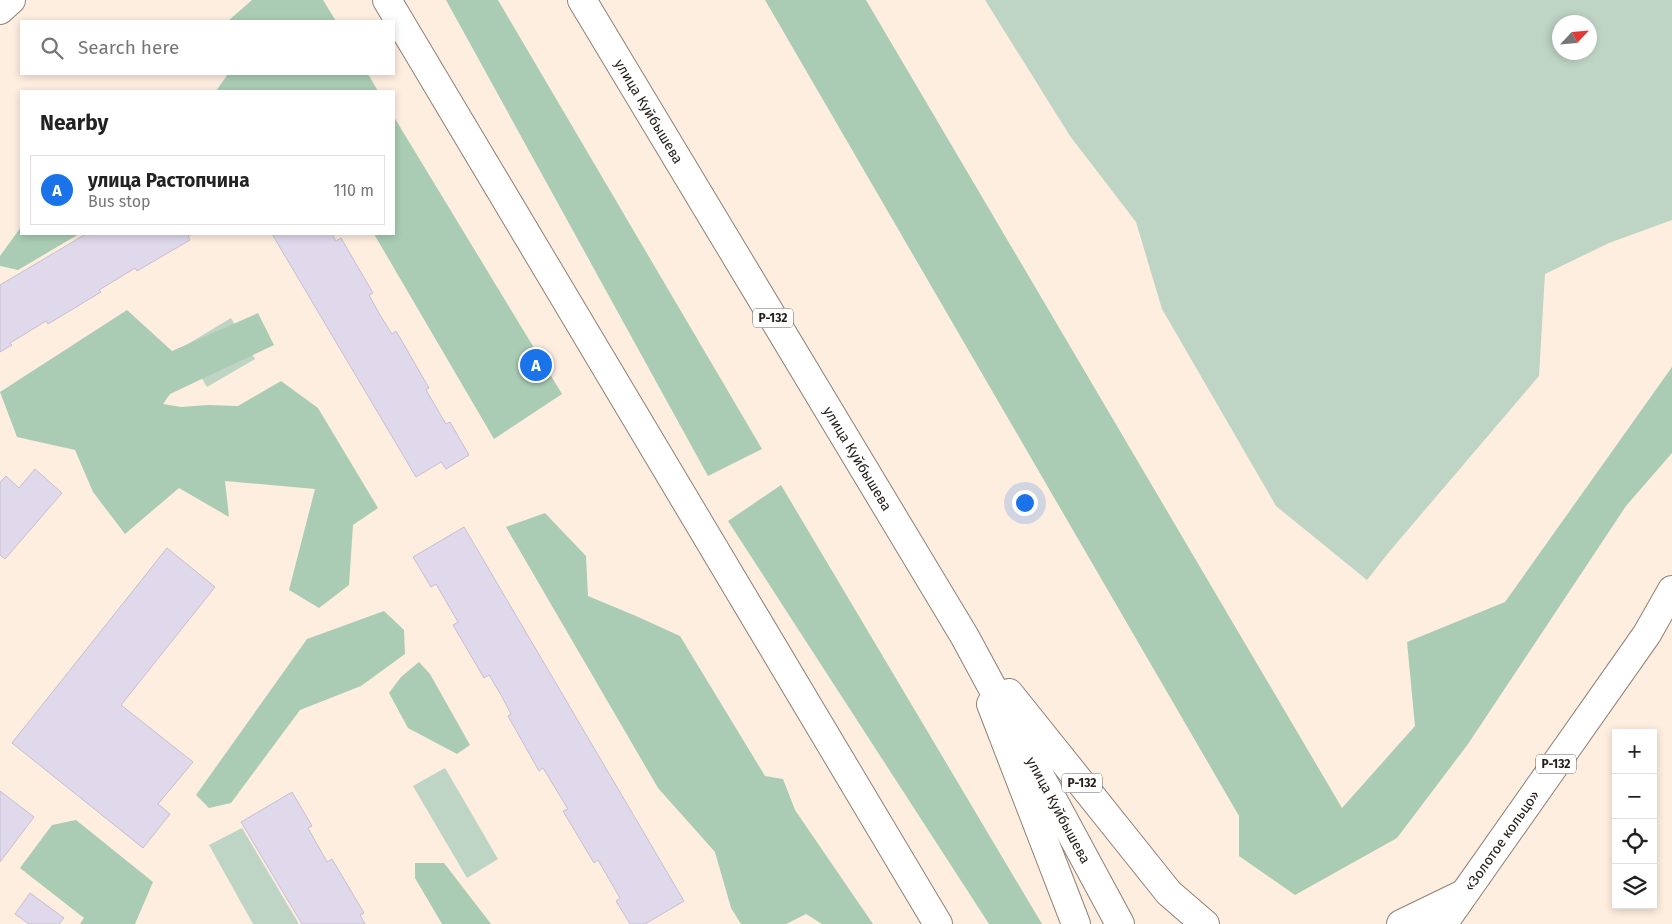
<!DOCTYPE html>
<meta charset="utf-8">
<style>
:root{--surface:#fff;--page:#f2f2f2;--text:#222;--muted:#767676;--line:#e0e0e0;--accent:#1a73e8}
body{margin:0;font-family:"Fira Sans",sans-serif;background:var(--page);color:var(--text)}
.controls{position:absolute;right:15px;bottom:15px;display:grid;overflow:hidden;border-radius:0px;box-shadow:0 2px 8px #0003}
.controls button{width:45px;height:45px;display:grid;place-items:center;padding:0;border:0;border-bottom:1px solid var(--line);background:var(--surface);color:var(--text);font:25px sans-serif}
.compass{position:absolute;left:1552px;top:15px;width:45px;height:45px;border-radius:50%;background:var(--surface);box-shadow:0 2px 8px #0003;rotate:64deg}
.you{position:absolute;left:1024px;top:502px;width:18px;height:18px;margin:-12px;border:4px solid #fff;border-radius:50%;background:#1a73e8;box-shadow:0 0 0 8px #1a73e833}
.badge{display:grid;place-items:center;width:32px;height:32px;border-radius:50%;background:var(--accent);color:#fff;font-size:16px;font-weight:700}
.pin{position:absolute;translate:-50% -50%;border:2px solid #fff;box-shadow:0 1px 5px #0006}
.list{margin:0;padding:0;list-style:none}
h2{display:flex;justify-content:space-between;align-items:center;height:65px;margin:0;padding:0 20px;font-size:21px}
h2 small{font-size:16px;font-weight:400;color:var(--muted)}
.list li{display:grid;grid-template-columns:32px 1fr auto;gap:15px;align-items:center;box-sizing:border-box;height:70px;margin:0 10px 10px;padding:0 10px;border:1px solid var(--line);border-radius:0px}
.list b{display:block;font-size:19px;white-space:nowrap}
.list p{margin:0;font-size:16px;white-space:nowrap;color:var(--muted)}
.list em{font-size:16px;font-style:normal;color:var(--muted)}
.icon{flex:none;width:28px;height:28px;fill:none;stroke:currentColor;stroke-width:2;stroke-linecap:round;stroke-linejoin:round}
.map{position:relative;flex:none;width:1672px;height:924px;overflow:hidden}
.search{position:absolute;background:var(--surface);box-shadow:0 2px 8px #0003;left:20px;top:20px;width:375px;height:55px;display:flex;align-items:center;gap:12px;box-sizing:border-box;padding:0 18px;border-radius:0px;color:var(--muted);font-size:19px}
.panel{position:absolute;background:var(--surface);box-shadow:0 2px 8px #0003;left:20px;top:90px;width:375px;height:145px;border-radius:0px}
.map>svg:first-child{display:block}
</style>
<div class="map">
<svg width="1672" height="924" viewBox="0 0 1672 924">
<rect width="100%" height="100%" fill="#feeee0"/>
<g fill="#bed4c4" fill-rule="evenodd">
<path d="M985,0H1672V220L1609,243L1545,274L1539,376L1389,552L1367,580L1276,506L1162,309L1136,222L1070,136ZM1590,22V52H1560V22Z"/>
<path d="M231,318L255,359L207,387L183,347Z"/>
<path d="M445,768L498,859L467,878L413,786Z"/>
<path d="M242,828L299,924H253L209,845Z"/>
</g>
<g fill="#aaccb4">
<path d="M252,0H323L336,21H228Z"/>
<path d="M446,0H498L762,449L708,476Z"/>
<path d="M765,0H866L1342,808L1415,726L1407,642L1505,602L1672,367V453L1626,506L1468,744L1397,838L1295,895L1239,856V816Z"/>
<path d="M228,74H368L378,91H216Z"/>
<path d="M394,117L562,394L494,439L374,234H394Z"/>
<path d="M21,227V234H79L18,270L0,266V256Z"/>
<path d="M127,310L172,351L258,313L274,345L170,394L163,404L181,407L208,405L238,406L281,381L318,408L378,508L353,525L349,585L319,608L289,590L315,489L225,481L229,517L179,488L125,534L93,492L75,450L17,437L0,392Z"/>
<path d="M781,485L1042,924H989L728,521Z"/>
<path d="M545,513L586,556L588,596L636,616L680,636L765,776L783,779L795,810L873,924H822L806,914L786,924H741L731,908L715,852L658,788L506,527Z"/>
<path d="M384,611L404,630L405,654L361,686L300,710L231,803L209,808L196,795L307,639Z"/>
<path d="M419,662L430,674L470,745L457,754L408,728L389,693L401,677Z"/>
<path d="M76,820L153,882L135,924H80L84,918L20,868L52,825Z"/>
<path d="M415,863H444L491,924H442L415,878Z"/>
</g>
<g fill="#dfd9eb" stroke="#c5bfd1">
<path d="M86,234H192L188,236L190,240L137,271L135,268L99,290L101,292L48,324L46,321L10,343L12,345L0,352V285Z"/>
<path d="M272,234H332L336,241L341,238L373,293L369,295L380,315L392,334L396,331L429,388L426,390L446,424L450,422L469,455L446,469L441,462L416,477Z"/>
<path d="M35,469L62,493L5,559L0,555V482L6,476L19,488Z"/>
<path d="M464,527L684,901L645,924H630L616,901L620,898L598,860L594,863L563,811L568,809L543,768L539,771L508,716L511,714L501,695L489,675L484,678L453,625L458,622L436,584L431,587L413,557Z"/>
<path d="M167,548L215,587L121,705L193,762L158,804L170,814L143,848L12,743Z"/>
<path d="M0,791L34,817L0,862Z"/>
<path d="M292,792L312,826L308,828L327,862L332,859L364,913L360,915L365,924H302L241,822Z"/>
<path d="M30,893L64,918L59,924H29L15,914Z"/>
</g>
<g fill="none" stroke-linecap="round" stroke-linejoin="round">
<defs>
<g id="minor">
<path d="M387,0L938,924"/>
<path d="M0,10L11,0"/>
</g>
<path id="primary" d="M991,704L1076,924"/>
<g id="trunk">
<path id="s1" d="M582,0L965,637L1120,924"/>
<path d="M1009,693L1169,893L1205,924"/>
<path d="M1401,924L1461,895"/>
<path id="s2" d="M1443,924L1647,634L1672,590"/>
</g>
</defs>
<use href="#minor" stroke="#8f8174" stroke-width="30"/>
<use href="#primary" stroke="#8f8174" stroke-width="30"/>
<use href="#trunk" stroke="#8f8174" stroke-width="30"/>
<use href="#minor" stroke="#fff" stroke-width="28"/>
<use href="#primary" stroke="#fff" stroke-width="28"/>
<use href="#trunk" stroke="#fff" stroke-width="28"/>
</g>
<g text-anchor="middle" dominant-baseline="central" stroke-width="4" stroke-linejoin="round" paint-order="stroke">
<g fill="#fff" stroke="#67635f" stroke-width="1">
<rect x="753" y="308.5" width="40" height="19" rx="4"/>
<rect x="1536" y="754.5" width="40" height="19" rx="4"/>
<rect x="1062" y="773.5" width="40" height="19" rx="4"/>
</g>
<g font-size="12" font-weight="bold" fill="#26201b">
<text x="773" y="318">Р-132</text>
<text x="1556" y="764">Р-132</text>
<text x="1082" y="783">Р-132</text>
</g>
<g font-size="14" fill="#26201b" stroke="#fff">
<text stroke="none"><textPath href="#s1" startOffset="130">улица Куйбышева</textPath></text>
<text stroke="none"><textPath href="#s1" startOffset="535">улица Куйбышева</textPath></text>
<text stroke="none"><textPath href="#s1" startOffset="940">улица Куйбышева</textPath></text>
<text stroke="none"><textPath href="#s2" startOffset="102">«Золотое кольцо»</textPath></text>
</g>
</g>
</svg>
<div class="controls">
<button>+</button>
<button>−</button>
<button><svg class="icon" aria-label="locate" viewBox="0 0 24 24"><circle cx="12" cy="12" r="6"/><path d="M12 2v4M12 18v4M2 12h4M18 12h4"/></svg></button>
<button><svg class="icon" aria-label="layers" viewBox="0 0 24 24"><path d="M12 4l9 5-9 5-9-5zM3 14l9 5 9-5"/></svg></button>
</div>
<svg class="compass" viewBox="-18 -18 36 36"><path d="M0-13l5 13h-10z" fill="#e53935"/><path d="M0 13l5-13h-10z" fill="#767676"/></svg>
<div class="you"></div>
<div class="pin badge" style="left:536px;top:365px">A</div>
<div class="search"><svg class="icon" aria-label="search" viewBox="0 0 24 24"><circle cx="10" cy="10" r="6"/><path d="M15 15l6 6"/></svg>Search here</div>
<section class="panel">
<h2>Nearby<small></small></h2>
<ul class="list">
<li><span class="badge">A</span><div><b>улица Растопчина</b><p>Bus stop</p></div><em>110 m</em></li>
</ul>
</section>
</div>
